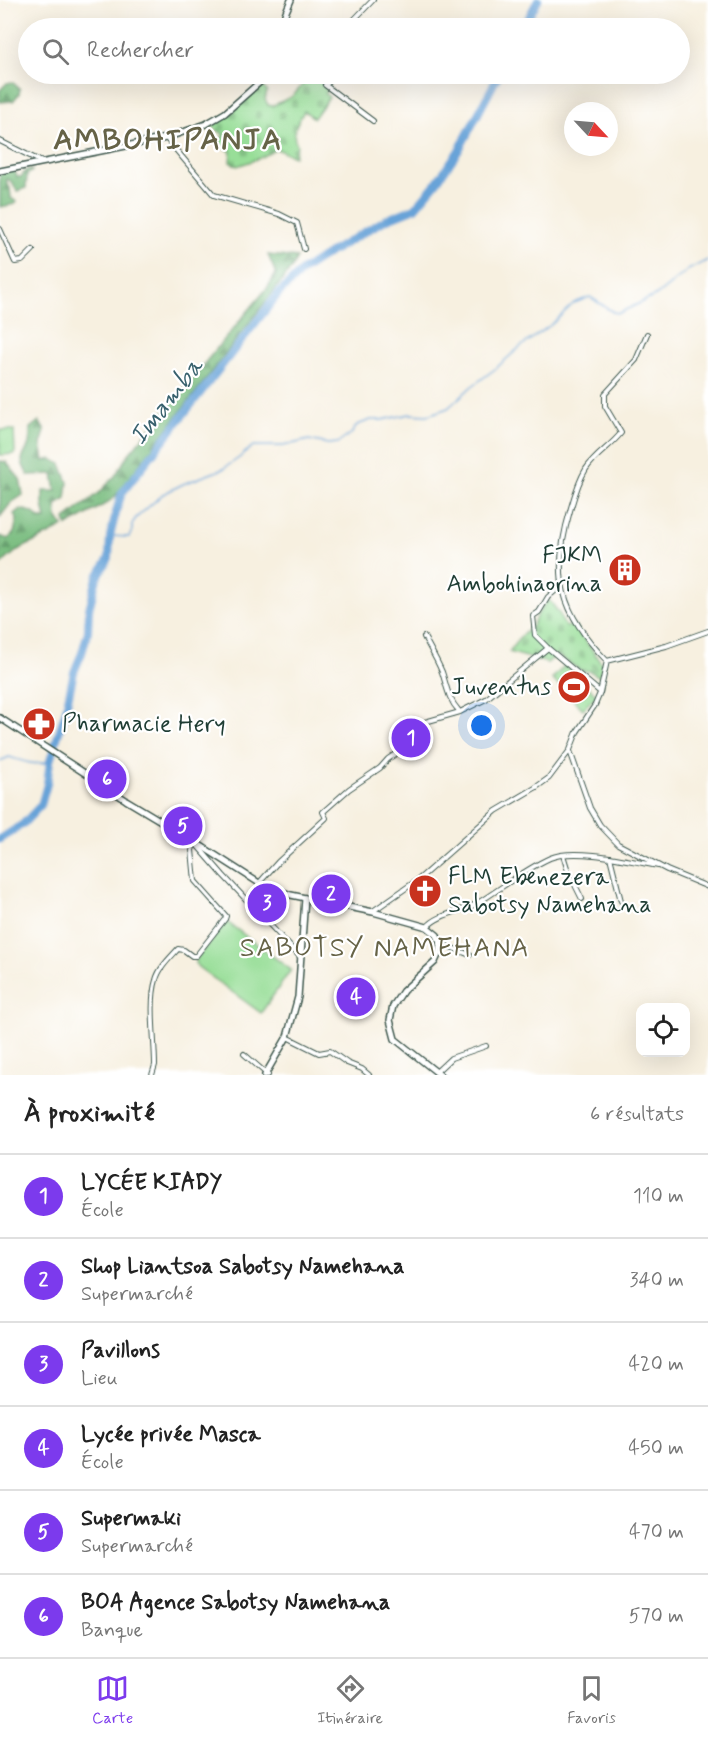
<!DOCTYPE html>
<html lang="fr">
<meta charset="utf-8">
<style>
:root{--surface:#fff;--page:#f2f2f2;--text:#222;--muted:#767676;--line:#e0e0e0;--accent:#7c3aed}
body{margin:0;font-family:Mynerve,sans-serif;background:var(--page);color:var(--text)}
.controls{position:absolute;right:18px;bottom:18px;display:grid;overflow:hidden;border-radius:12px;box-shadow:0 6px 24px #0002}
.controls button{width:54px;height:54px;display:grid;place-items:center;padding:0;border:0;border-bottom:2px solid var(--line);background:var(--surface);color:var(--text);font:30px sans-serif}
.compass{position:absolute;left:564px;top:102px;width:54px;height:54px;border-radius:50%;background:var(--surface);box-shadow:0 6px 24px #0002;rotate:116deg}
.you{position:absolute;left:482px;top:726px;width:21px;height:21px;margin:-15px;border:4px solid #fff;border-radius:50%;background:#1a73e8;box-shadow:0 0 0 9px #1a73e833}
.badge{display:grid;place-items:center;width:39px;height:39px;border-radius:50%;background:var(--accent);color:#fff;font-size:20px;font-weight:700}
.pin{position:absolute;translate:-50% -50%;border:3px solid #fff;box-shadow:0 2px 6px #0006}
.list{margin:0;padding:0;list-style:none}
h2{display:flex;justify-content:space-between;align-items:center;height:78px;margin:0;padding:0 24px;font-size:26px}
h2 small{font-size:20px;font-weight:400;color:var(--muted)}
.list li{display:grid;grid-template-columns:39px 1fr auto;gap:18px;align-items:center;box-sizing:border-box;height:84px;padding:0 24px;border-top:2px solid var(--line)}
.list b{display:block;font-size:22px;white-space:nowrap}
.list p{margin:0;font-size:20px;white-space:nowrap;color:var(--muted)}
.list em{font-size:20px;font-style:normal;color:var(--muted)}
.icon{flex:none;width:33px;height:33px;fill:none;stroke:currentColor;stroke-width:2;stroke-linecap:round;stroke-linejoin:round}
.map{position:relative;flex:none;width:708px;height:1075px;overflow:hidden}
.search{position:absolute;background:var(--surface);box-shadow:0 6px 24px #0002;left:18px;right:18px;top:18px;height:66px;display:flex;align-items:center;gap:15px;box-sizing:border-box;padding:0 21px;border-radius:33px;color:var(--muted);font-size:22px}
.sheet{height:582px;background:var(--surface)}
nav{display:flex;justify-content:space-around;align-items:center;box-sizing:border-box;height:84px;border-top:2px solid var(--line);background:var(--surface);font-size:16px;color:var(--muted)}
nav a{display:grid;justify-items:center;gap:3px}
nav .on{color:var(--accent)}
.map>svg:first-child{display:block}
</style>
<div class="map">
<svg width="708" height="1075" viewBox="0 0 708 1075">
<defs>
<pattern id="forest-firs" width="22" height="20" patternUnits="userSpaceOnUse" patternTransform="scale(1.5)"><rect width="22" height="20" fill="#7abd80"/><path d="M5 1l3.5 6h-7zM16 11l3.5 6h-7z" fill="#639b6a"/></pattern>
<pattern id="cemetery-stones" width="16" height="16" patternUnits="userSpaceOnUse" patternTransform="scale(1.5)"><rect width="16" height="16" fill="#98de98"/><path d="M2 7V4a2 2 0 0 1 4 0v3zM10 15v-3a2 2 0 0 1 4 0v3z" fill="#83bf84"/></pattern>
</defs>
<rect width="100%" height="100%" fill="#fff"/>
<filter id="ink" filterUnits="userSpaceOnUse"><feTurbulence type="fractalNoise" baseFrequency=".0167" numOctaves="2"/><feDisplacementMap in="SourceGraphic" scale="12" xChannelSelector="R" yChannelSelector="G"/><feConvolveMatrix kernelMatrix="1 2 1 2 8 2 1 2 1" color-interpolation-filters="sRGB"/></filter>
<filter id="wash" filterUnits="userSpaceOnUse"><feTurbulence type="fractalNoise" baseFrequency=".008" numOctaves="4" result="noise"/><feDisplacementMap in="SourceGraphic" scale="24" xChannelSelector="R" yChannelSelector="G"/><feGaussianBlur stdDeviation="1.35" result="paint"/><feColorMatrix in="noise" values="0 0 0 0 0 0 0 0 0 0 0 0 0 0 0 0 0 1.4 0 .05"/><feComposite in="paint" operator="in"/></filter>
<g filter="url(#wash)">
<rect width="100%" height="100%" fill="#f7f0e0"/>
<g fill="url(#forest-firs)" stroke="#4c7d5a" stroke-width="1.5">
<path d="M12,82L20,89L19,94L13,101L0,102V90L7,83Z"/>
<path d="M12,169L15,171L17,177H21L26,170L31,169L32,171L27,175L26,188L17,191L11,181L7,179L6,182L10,188L11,198L17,202L15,204L0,207V174Z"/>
<path d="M268,255L297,258L291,269L114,498L102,506L67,526L65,519L99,493L115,476L128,455L268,287L276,274Z"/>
<path d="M39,421L45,431L41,444L44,461L52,459L61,464L68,482L66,499L56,505L57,517L63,526L56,531L18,550L0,565V536L8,539L14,533L17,519L14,514L20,509L32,512L41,519H46L43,505V491H56L53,474L28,475C16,454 25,460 29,443C30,438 30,433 30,428Z"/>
<path d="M0,461L6,462L20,479L23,495L11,503L0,517Z"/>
</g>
<g fill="url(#cemetery-stones)" stroke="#5c8e66" stroke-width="1.5">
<path d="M311,74H332L322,84L328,90L325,94L329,97L314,118L304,111C298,121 290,133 297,145L294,156L276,149C264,157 251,162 237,166L230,162L231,151L217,144L224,135L212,126L230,114L261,86L267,91L265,99L268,105L273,106C279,101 285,101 291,97C299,91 305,81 311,74Z"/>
<path d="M550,601L559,613L562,621L566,627L574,625L603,665L600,677L590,671L580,670L557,655L547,663L509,652L519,638L532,626L536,617L546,602Z"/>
</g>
<g fill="#98de98" stroke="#5c8e66" stroke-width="1.5">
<path d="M0,430H14L15,454L0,455Z"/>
<path d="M565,665L597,695L583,709L552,679Z"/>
<path d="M227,922L291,970L261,1013L198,967L195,963L196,959Z"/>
</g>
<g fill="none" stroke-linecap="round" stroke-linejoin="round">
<g stroke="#67a3d8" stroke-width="1.5">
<path d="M110,536L129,537L132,531V524L136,518L163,494L183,484L223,469L239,458L253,446H283L309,440L328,444L338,443L351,434L357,425L371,420H382L410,414L428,415L448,408L471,387L495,369L519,348L552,324L574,303L590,297L613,312L619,313L657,295L688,270L708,260"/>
<path d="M0,761L9,757C23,761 35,767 50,761"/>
</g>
<g stroke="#67a3d8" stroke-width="8">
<path d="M523,28L538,0"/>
<path d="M0,839L23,824L41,805L47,784L50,761L65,713L74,672L82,653L88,631L89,609L97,578L109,558L110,536L118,505L122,493L279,293L303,270L329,253L385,220L415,208L436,183L459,150L499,74"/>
</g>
</g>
</g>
<g filter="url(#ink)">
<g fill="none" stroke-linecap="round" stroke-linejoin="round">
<defs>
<g id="street">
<path d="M346,28L373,0"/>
<path d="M336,74L329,82L325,85L373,121"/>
<path d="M166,138L214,195L279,214L297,223L304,249"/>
<path d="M0,141L42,162"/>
<path d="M0,229L15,262L22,261L33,250"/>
<path d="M561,586L548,597L539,612L533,616L535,635L548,648L600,692"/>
<path d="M424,637C430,648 437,660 442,672C447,687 448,699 459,711"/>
<path d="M607,661C560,613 551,575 570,511C574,497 578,482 586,469C596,454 610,447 621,433L605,406V394L636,360L647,334"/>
<path d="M570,751L590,808L600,825L618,844L667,870L708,887"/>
<path d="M196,844L223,875L301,958"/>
<path d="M563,855L568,871L582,899"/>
<path d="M610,857L621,901"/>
<path d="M259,883L278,862L326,818L323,812L349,789L380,768L388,759L397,753L415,730L425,722L460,712L486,699L548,648"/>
<path d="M373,911L419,879L496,811L535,788L549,778L570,750L577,732L595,705L600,693L607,661L666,646L708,631"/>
<path d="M427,927C438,914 461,912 476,904C501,889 523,870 550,858C574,847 631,861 658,866"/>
<path d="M440,943L470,955"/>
<path d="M287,1037L319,1053L330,1051L347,1063L362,1069L369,1075"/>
<path d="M244,1054L268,1075"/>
<path d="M436,1072L451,1058L486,1046"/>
<path d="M152,1075L155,1065C155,1041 149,1002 156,980C159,968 170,958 178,949L184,950L192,956H196L225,919L226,916L195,881L192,850L195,842"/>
</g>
<g id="secondary">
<path d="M285,28V14L291,0"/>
<path d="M0,171L166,138L206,124L225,113L269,74"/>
<path d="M0,718L126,800L181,833L259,883L291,895L373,912L427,927L437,935L440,943L439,953L435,962L403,991L393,1006L390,1020L395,1039L440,1075"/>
<path d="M265,1075L287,1037L298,997L305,898"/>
</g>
</defs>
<use href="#street" stroke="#3f584e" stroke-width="6"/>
<use href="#secondary" stroke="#3f584e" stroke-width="8"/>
<use href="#street" stroke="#fff" stroke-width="4"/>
<use href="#secondary" stroke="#fff" stroke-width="5"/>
</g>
</g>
<defs>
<symbol id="building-disc" viewBox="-11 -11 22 22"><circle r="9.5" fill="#c8321e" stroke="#fff"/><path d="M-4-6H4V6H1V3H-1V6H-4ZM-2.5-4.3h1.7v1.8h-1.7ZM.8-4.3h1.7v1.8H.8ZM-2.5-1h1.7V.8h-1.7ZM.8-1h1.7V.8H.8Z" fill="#fff"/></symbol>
<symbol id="stadium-disc" viewBox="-11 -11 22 22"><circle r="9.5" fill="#c8321e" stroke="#fff"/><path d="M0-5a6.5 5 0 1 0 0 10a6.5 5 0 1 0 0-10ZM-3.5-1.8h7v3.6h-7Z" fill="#fff"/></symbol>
<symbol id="pharmacy-disc" viewBox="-11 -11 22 22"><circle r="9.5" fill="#c8321e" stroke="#fff"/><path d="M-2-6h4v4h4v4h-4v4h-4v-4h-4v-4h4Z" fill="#fff"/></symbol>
<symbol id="church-disc" viewBox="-11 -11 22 22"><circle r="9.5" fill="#c8321e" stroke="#fff"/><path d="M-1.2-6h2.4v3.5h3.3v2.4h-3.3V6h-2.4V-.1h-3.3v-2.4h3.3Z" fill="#fff"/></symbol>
</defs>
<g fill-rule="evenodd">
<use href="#building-disc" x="606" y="551" width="38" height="38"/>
<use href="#stadium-disc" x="555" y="668" width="38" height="38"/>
<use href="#pharmacy-disc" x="20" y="705" width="38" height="38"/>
<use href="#church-disc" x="406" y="872" width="38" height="38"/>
</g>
<g text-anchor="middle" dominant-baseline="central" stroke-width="4.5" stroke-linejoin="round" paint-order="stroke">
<g font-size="24" fill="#1f3d34" stroke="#fff" text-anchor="end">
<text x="602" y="556">FJKM<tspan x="602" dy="28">Ambohinaorina</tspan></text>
<text x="551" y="687">Juventus</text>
<text x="62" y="724" text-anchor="start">Pharmacie Hery</text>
<text x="448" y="877" text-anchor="start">FLM Ebenezera<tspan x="448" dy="28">Sabotsy Namehana</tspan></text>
</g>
<g font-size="26" font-style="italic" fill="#38616d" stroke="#fff">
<text transform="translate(167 402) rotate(-52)">Imamba</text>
</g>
<g font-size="27" letter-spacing="1.5" fill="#666347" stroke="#fff">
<text x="385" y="948">SABOTSY NAMEHANA</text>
</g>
<g font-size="30" font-weight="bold" letter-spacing="1.5" fill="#666347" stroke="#fff">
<text x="168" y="140">AMBOHIPANJA</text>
</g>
</g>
</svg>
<div class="controls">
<button><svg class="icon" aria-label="locate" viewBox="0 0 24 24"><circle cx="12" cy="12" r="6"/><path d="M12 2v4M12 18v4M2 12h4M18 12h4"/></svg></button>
</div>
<svg class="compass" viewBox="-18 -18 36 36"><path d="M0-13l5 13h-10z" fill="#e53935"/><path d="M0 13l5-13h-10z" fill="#767676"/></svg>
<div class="you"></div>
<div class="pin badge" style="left:411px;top:738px">1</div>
<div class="pin badge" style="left:331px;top:894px">2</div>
<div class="pin badge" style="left:267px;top:903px">3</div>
<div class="pin badge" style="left:356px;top:997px">4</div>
<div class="pin badge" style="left:183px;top:826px">5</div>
<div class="pin badge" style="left:107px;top:779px">6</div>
<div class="search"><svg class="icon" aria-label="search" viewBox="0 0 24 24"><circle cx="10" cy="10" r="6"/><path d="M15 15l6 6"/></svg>Rechercher</div>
</div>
<section class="sheet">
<h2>À proximité<small>6 résultats</small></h2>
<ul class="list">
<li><span class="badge">1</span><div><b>LYCÉE KIADY</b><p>École</p></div><em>110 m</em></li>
<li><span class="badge">2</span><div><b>Shop Liantsoa Sabotsy Namehana</b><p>Supermarché</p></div><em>340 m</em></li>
<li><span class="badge">3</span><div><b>Pavillons</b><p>Lieu</p></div><em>420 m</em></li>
<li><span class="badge">4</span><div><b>Lycée privée Masca</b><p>École</p></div><em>450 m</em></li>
<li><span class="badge">5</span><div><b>Supermaki</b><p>Supermarché</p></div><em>470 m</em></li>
<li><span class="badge">6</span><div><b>BOA Agence Sabotsy Namehana</b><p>Banque</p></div><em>570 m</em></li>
</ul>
</section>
<nav>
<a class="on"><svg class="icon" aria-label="map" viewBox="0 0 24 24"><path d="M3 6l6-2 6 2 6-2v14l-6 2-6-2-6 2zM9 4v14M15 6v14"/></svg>Carte</a>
<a><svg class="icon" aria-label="directions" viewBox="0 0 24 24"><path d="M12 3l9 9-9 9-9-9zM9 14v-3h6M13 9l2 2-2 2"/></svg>Itinéraire</a>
<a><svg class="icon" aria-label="saved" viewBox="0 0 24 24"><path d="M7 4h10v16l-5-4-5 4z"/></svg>Favoris</a>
</nav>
